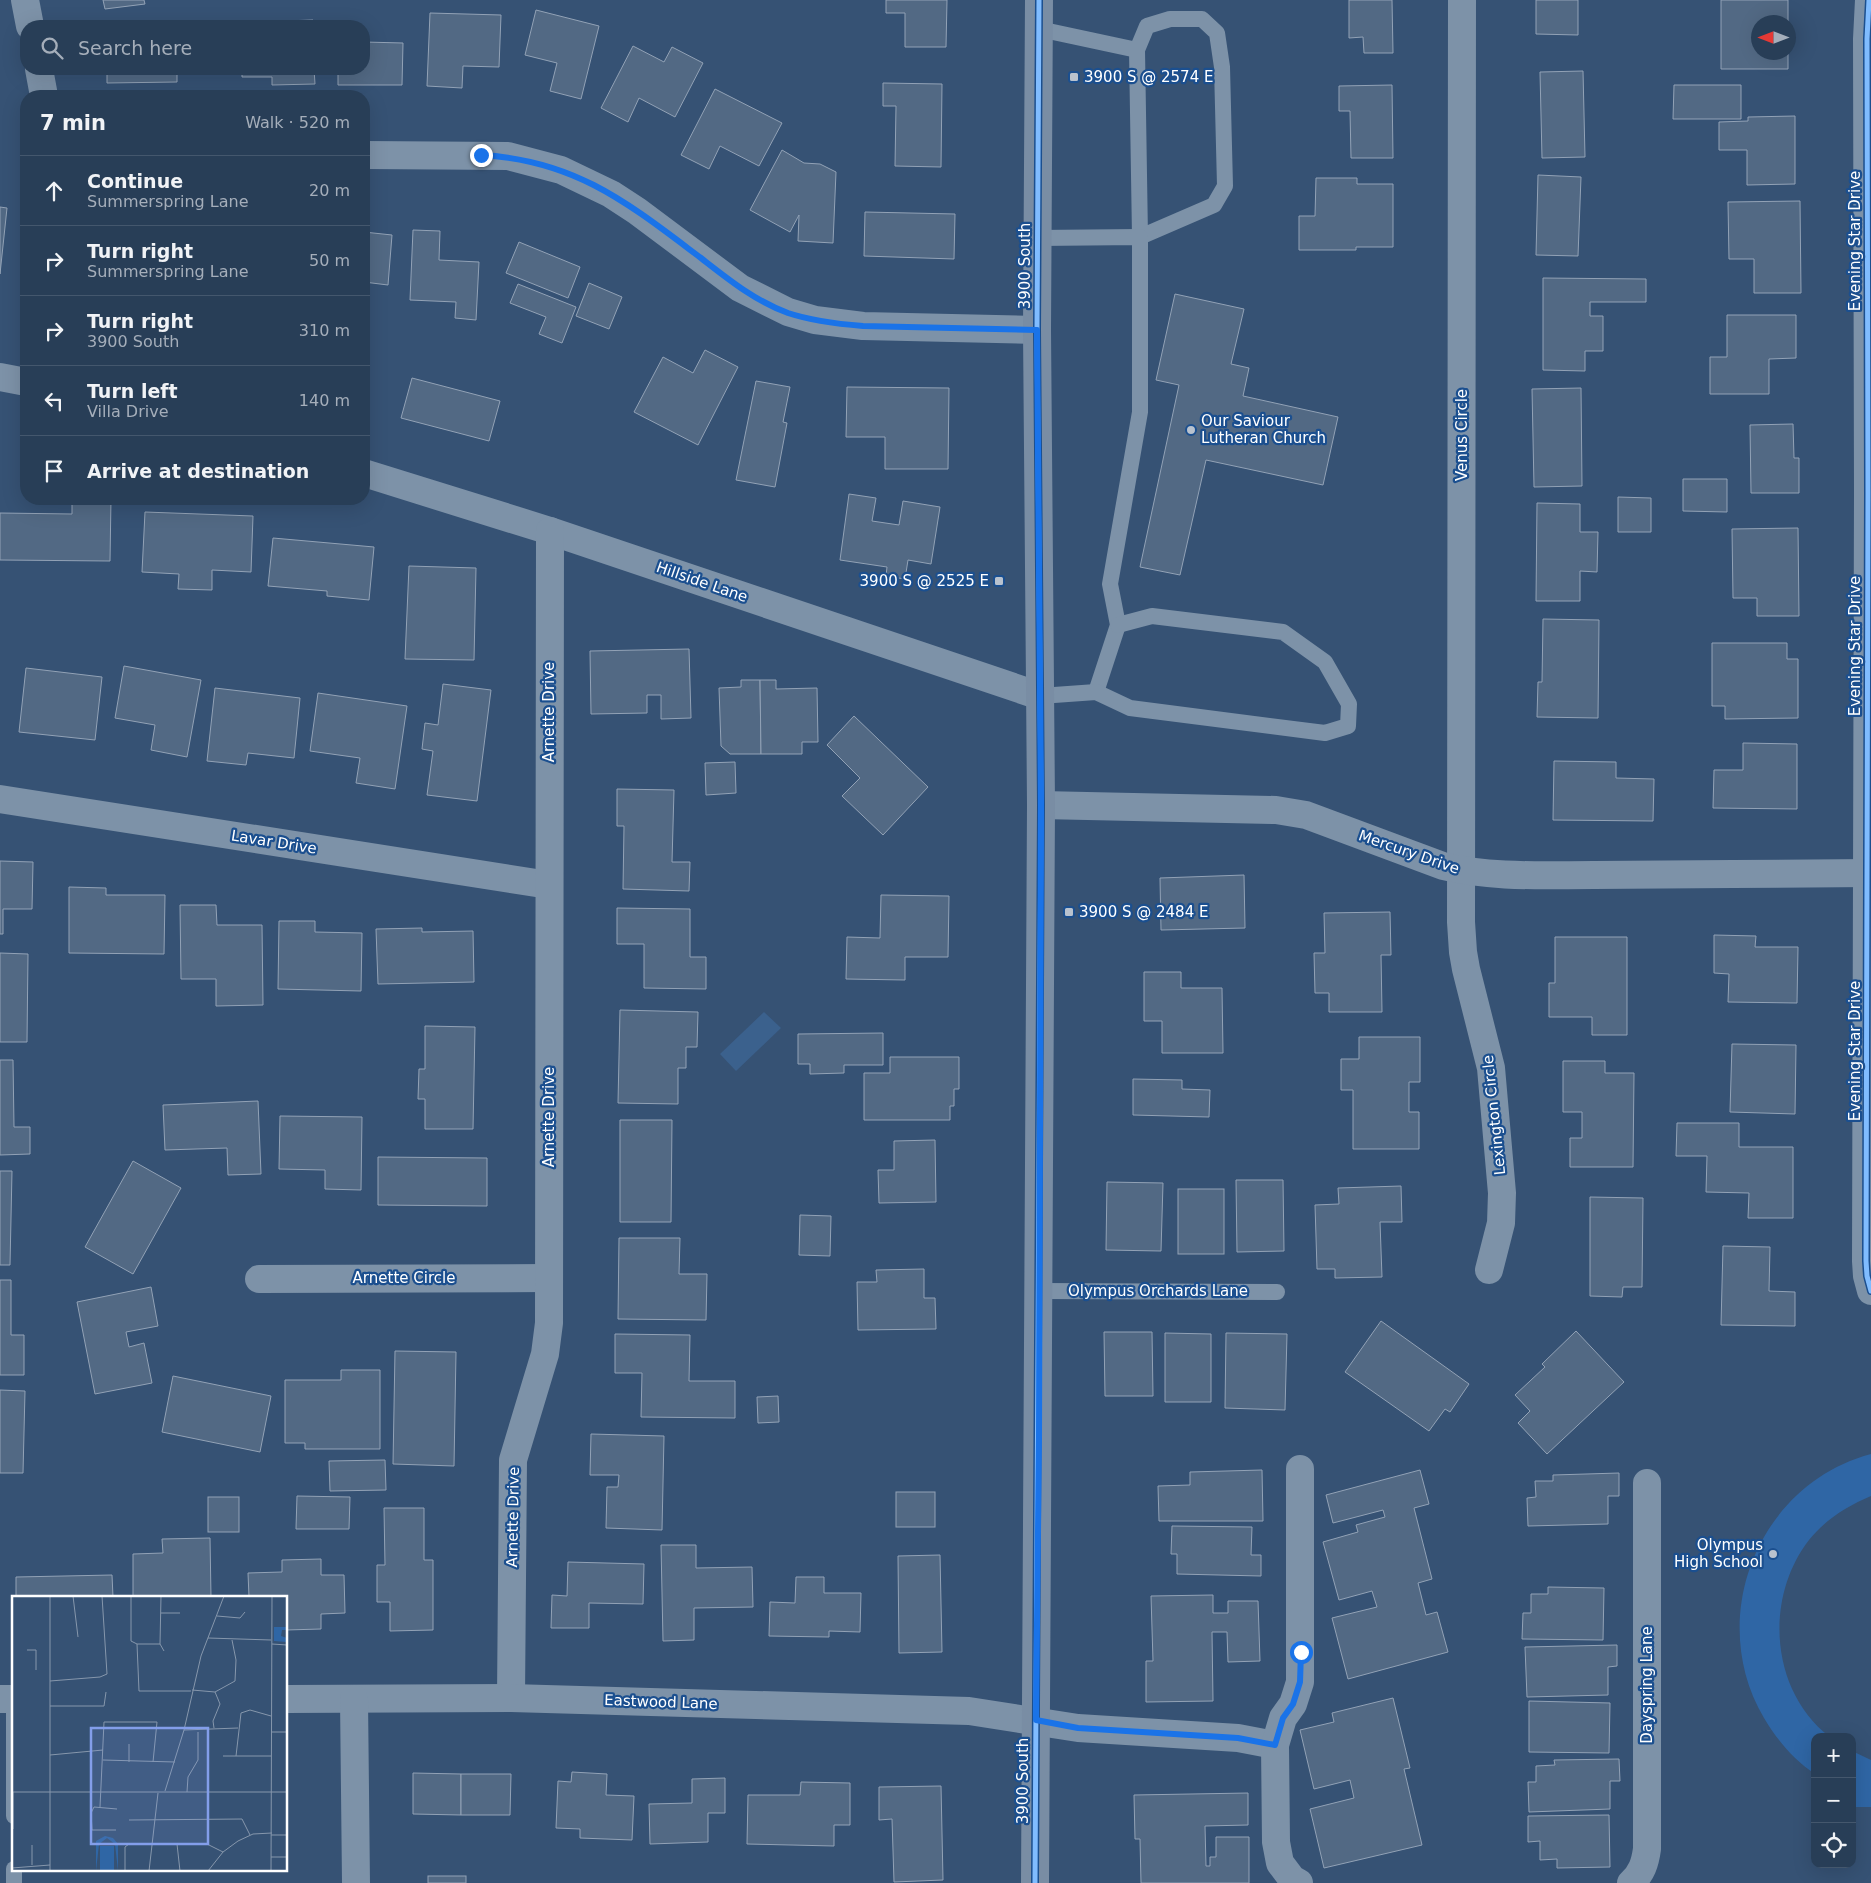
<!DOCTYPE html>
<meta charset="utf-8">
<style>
:root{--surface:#283e57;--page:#344961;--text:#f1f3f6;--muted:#a5aeba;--line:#44576d}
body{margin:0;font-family:"DejaVu Sans",sans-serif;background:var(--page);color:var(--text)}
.controls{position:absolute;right:15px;bottom:15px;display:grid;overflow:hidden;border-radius:10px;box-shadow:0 5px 20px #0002}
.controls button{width:45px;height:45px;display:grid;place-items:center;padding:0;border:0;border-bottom:1px solid var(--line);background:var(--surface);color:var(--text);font:25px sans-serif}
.compass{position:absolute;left:1751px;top:15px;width:45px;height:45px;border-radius:50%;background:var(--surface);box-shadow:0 5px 20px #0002;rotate:270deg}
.stop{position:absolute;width:15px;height:15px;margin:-11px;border:4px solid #1a73e8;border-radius:50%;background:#fff}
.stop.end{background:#1a73e8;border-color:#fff;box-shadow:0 1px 5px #0008}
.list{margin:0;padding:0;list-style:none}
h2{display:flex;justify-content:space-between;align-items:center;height:65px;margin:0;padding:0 20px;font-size:21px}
h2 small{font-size:16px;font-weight:400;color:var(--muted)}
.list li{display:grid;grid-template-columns:32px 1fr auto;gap:15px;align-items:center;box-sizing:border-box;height:70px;padding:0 20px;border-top:1px solid var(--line)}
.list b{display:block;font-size:19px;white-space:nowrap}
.list p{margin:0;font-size:16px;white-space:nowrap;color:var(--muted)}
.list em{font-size:16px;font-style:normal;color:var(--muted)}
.icon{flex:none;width:28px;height:28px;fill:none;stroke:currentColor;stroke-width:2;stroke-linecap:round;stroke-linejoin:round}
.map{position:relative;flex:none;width:1871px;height:1883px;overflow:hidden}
.search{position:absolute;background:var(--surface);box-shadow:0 5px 20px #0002;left:20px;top:20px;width:350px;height:55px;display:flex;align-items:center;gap:12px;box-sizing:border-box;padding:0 18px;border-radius:20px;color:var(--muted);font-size:19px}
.panel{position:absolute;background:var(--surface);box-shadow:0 5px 20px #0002;left:20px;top:90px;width:350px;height:415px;border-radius:20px}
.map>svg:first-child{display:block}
</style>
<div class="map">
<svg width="1871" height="1883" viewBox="0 0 1871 1883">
<rect width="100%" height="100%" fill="#365274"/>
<g fill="#2f66a5">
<path d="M1871,1454V1496C1847,1506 1825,1520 1809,1540C1764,1598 1770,1691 1830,1737H1815V1774C1794,1760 1777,1740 1764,1718C1705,1618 1758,1484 1871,1454Z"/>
<path d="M1852,1751L1871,1760V1807H1852Z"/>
</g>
<path fill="#3b618d" d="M764,1012L781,1028L736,1071L720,1054Z"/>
<g fill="#526984" stroke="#92a2b6">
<path d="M103,0H144L145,4L105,9Z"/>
<path d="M886,0H947L946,47H905V13H886Z"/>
<path d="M1349,0H1392L1393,53H1364L1363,37L1349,38Z"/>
<path d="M1536,0H1578V35L1536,34Z"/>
<path d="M1721,0H1788V22H1758V52H1788V69H1721Z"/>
<path d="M536,10L599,26L581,99L550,91L557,63L525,55Z"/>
<path d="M430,13L501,15L499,67L463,66L462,88L427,86Z"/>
<path d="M313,20V26H284V21Z"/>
<path d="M364,42L403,43L402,85H338V69H364Z"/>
<path d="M633,46L664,62L672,47L703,63L675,117L639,98L628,122L601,108Z"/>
<path d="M107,69H177V82L107,83Z"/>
<path d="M242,69H314L315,84L272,85V77H242Z"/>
<path d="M1583,71L1585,157L1542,158L1540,72Z"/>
<path d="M883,83L942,84L941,167L895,166L896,106H883Z"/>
<path d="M1392,85L1393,158H1351L1350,111H1339V86Z"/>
<path d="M1674,85H1741V119H1673Z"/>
<path d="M715,89L782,123L759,166L720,146L709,169L681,155Z"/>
<path d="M1795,116V184L1747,185V150H1719V122L1748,121V117Z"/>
<path d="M782,150L804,163L820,164L836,172L833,243L798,241L799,215L790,232L750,210Z"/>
<path d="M1538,175L1581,177L1578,256L1536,255Z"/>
<path d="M1316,178H1357V184H1393V247H1356V250H1299V216H1315Z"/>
<path d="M1800,201L1801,293H1754V259H1729L1728,202Z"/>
<path d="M0,207L7,208L0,274Z"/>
<path d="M865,212L955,214L954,259L864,256Z"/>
<path d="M413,230L440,231L439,260L479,262L476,320L455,318L456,302L410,300Z"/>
<path d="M364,232L392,235L388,285L364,282Z"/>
<path d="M519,242L580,267L568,298L506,273Z"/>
<path d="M1543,278L1646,279V302H1590V316H1603V351H1585V371L1543,370Z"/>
<path d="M589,283L622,297L609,329L576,316Z"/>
<path d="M518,284L576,307L562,343L539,334L546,317L510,303Z"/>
<path d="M1175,294L1244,309L1231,364L1249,368L1243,396L1338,417L1323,485L1206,460L1180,575L1140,567L1179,385L1156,380Z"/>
<path d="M1727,315H1796V358L1769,359V394H1710V357H1727Z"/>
<path d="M705,350L738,367L698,445L634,412L663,357L693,373Z"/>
<path d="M412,378L500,401L489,441L401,418Z"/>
<path d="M756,381L790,387L783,422L787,423L775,487L736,480Z"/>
<path d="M847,387L949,388L948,469H885V437H846Z"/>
<path d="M1581,388L1582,486L1534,487L1532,389Z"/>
<path d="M1793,424L1794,458H1799V493H1751L1750,425Z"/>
<path d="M1683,479H1727V512L1683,511Z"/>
<path d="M849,494L876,498L872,521L899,525L903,501L940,507L931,564L908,560L905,579L886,576L887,567L840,560Z"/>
<path d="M1618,497L1651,498V532H1618Z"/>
<path d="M72,499H111L110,561L0,560V513L72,514Z"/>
<path d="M1537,503L1580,504V532H1598L1597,572L1580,571V601H1536Z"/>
<path d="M145,512L253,516L251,572L212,570V590L178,589L179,574L142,572Z"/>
<path d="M1798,528L1799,616H1757V598H1733L1732,529Z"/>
<path d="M273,538L374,547L369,600L327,596V591L268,586Z"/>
<path d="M409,566L476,568L474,660L405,659Z"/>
<path d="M1543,619L1599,620L1598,718L1537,717L1538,682H1542Z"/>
<path d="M1712,643H1787V659H1798V718L1725,719V706H1712Z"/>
<path d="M689,649L691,718L661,719V695H647V713L591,714L590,651Z"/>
<path d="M124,666L201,680L187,757L151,750L155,725L115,718Z"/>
<path d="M26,668L102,677L95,740L19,732Z"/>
<path d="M741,680H760L761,754H730L721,746L719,688L741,687Z"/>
<path d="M760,680H776V689L817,688L818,742H802V754H761Z"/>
<path d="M443,684L491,690L477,801L427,795L433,751L422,749L425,723L438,725Z"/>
<path d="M215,688L300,698L294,758L248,753L246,765L207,761Z"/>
<path d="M318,693L407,706L395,789L356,783L360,758L310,751Z"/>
<path d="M854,716L928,787L883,835L842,796L860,778L827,745Z"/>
<path d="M1743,743L1797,744V809L1713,808L1714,770H1743Z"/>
<path d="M1554,761L1616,762V778L1654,779L1653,821L1553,820Z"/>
<path d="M735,762L736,793L706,795L705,763Z"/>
<path d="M617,789L674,790L672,862H690L689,891L623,889L624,826H617Z"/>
<path d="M0,861L33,862L32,909H3V934H0Z"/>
<path d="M1244,875L1245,928L1161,930L1160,878Z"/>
<path d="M69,887L106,888V895H165L164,954L69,953Z"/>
<path d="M881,895L949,896L948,957H905V980L846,979L847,937L880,938Z"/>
<path d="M180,905H216L217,925H262L263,1005L216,1006V979H181Z"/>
<path d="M617,908L690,909V957H706V989L644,988V944H617Z"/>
<path d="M1390,912L1391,955H1381L1382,1012H1329V993H1315L1314,953H1325L1324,913Z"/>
<path d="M279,921H315V932L362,933L361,991L278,989Z"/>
<path d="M422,928V932L473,931L474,982L378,984L376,929Z"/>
<path d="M1714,935L1756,936L1755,947H1798L1797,1003L1728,1002L1729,974L1714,973Z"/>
<path d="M1555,937H1627V1035H1592V1017H1549V983H1555Z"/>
<path d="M0,953L28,954L27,1042H0Z"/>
<path d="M1144,972H1181V988H1222L1223,1053H1162V1021H1144Z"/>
<path d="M620,1010L698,1012L697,1047H686V1068H678V1104L618,1103Z"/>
<path d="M425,1026L475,1027L473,1129H425V1099H418L419,1069H425Z"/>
<path d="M883,1033V1065H844V1073L810,1074V1064H798V1034Z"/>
<path d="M1359,1037H1420V1082H1409V1112H1419V1149H1353V1090H1341V1059H1359Z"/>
<path d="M1732,1044L1796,1045L1795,1114L1730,1112Z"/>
<path d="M890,1057H959V1089H954V1106H950V1120H864V1073H890Z"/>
<path d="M0,1060H13L14,1127H30V1154L0,1155Z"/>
<path d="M1563,1061H1605V1073H1634L1633,1167H1570V1138H1582V1112H1563Z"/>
<path d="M1133,1079L1182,1080V1089L1210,1090L1209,1117L1133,1115Z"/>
<path d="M258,1101L261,1174L228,1175L227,1148L165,1150L163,1105Z"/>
<path d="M280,1116L362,1117L361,1190L325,1189V1170L279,1169Z"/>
<path d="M620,1120H672L671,1222H620Z"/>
<path d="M1677,1123H1739V1147H1793V1218H1748L1749,1193L1706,1192L1707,1156H1676Z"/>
<path d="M935,1140L936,1202L879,1203L878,1170H894V1141Z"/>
<path d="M378,1157L487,1158V1206L378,1205Z"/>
<path d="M133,1161L181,1188L133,1274L85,1247Z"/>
<path d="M0,1171H12L10,1265H0Z"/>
<path d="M1236,1180H1283L1284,1251L1237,1252Z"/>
<path d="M1107,1182L1163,1183L1161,1251L1106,1250Z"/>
<path d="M1401,1186L1402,1222H1380L1382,1277L1335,1278V1269H1317L1315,1205L1339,1204L1338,1188Z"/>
<rect x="1178" y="1189" width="46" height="65"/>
<path d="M1590,1197L1643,1198L1642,1287H1623L1622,1297L1590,1296Z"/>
<path d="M800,1215L831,1216L830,1256L799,1255Z"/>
<path d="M619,1238H680L679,1274H707L706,1320L618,1319Z"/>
<path d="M1723,1246L1770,1247L1769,1291L1795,1292V1326L1721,1325Z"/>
<path d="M924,1269V1298H935L936,1329L858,1330L857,1282H877L876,1270Z"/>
<path d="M0,1280H11V1335H24V1375H0Z"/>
<path d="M151,1287L158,1326L126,1332L129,1347L144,1343L152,1383L95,1394L77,1302Z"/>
<path d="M1381,1321L1469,1384L1450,1412L1445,1409L1429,1431L1345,1372Z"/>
<path d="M1576,1331L1624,1382L1547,1454L1518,1423L1530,1411L1515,1395L1545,1367L1542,1364Z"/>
<path d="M1104,1332H1152L1153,1396H1105Z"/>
<path d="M1165,1333L1211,1334V1402H1165Z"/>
<path d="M1226,1333L1287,1334L1285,1410L1225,1408Z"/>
<path d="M615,1334L690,1335L689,1381H735V1418L641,1417L642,1373H615Z"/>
<path d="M395,1351L456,1352L454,1466L393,1464Z"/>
<path d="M341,1370H380V1449H305V1443H285V1380H341Z"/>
<path d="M173,1376L271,1396L260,1452L162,1432Z"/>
<path d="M0,1390L25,1391L23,1473H0Z"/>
<path d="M778,1396L779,1422L758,1423L757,1397Z"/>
<path d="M591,1434L664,1436L662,1530L606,1528L607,1487H618L619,1475H590Z"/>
<path d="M385,1460L386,1490L330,1491L329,1461Z"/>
<path d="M1262,1470L1263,1521H1159L1158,1486L1190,1485V1472Z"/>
<path d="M1420,1470L1429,1504L1414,1508L1432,1579L1418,1583L1426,1615L1437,1612L1448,1652L1348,1679L1332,1618L1377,1607L1372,1591L1339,1600L1323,1542L1358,1532L1356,1525L1385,1517L1383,1510L1333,1523L1326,1495Z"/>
<path d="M1619,1473V1496H1608V1524L1528,1526L1527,1498L1536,1497L1535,1481H1553V1475Z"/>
<rect x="896" y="1492" width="39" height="35"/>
<path d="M297,1496L350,1497L349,1529H296Z"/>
<rect x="208" y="1497" width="31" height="35"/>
<path d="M384,1508H424V1560H433V1630L390,1631V1602H377V1565H385Z"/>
<path d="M1172,1526L1252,1527L1251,1555H1261V1576L1177,1574V1554H1171Z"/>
<path d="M210,1538L211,1597H133V1554L163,1553L162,1539Z"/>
<path d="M661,1545H696V1568L752,1567L753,1607L694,1608V1640L663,1641Z"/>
<path d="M940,1555L942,1652L899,1653L898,1556Z"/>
<path d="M321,1559V1575H344L345,1613L321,1614V1629L286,1630V1597H249L248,1573L282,1572V1560Z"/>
<path d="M568,1562L644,1564L643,1604L589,1603V1628H551L552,1595L567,1596Z"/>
<path d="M112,1575L113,1597H16V1577Z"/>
<path d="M796,1577H824V1593H861L860,1632L829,1631V1637L769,1636L770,1602L795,1603Z"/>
<path d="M1548,1587L1604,1588L1603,1640L1522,1639L1523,1613H1531V1594H1548Z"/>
<path d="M1213,1595V1613H1228V1601H1258L1260,1661L1228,1662L1227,1632H1212L1213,1701L1146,1702V1661H1153L1151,1596Z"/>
<path d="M1617,1645V1666L1608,1667V1695L1527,1697L1525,1647Z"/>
<path d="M1393,1698L1410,1768L1404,1769L1422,1845L1324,1868L1310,1809L1354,1798L1350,1780L1314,1789L1300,1730L1334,1722L1332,1713Z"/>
<path d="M1529,1701L1610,1703L1609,1753L1529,1752Z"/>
<path d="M1619,1759L1620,1781H1610V1809L1529,1812L1528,1782H1536V1766L1555,1765L1554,1760Z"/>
<path d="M572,1772L607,1774L606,1795L634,1796L632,1840L580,1838V1829L556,1828L558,1781L571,1782Z"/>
<path d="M413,1773L461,1774V1815L413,1814Z"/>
<path d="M461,1774H511L510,1815H461Z"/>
<path d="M725,1778V1813H708V1842L650,1844L649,1804L692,1803V1779Z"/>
<path d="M801,1782L850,1783V1825H834V1846L747,1844L748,1795H800Z"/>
<path d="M941,1786L943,1880L894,1882L892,1819L879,1820V1787Z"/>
<path d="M1248,1793V1825L1205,1826L1206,1866H1210V1857H1216V1837H1249V1883H1141L1140,1839H1135L1134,1795Z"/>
<path d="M1609,1815L1610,1867L1557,1868V1859L1540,1860V1841L1528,1842V1816Z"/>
<rect x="428" y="1876" width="38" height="7"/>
</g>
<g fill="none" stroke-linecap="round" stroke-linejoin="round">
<g stroke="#7d92a8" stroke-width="16">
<path d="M1039,29L1137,50L1140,237L1214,205L1225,186L1222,67L1217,33L1202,19H1170L1147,26L1137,50"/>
<path d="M1037,238L1140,237V412L1110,584L1118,625L1096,692"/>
<path d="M1040,696L1096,692L1130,708L1325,733L1348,726L1349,704L1325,662L1283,632L1152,616L1118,625"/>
<path d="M1039,1291L1277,1292"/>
<path d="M14,1710V1816"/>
<path d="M14,1869V1883"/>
</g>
<g stroke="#7d92a8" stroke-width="28">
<path d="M25,0L30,26"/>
<path d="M1462,0L1461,922L1463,952L1466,969L1491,1068L1502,1193L1501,1223L1489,1270"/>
<path d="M1869,0L1867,39L1868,494L1866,1261L1867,1276L1871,1291"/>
<path d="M39,69L44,96"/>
<path d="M364,155L508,156L561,170L611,194L637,211L740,288L788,312L815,320L863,326L1037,330"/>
<path d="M0,377L26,382"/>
<path d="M364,473L550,531L1040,696"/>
<path d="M0,799L549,885"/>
<path d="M1041,805L1276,810L1306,815L1443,866C1492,878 1543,875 1594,875C1686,875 1779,873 1871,873"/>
<path d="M259,1279L549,1278"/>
<path d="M511,1698L513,1460L545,1354L549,1323L550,531"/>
<path d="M0,1699H14"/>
<path d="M286,1699L511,1698L969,1711L1078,1728L1238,1738L1275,1745"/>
<path d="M354,1699L356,1883"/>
<path d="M1299,1883L1292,1879L1280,1863L1276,1842L1275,1745L1283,1718L1293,1704L1300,1682V1469"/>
<path d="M1631,1883C1642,1873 1645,1863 1647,1849V1483"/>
</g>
<path stroke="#798da4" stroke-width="28" d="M1035,1883L1041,805L1037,330L1039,0"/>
<defs>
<g id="cycleway">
<path d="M1869,0L1867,39L1868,494L1866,1261L1867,1276L1871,1291"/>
<path d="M1035,1883L1041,805L1037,330L1039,0"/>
</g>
</defs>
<use href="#cycleway" stroke="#1b4f8f" stroke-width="8"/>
<use href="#cycleway" stroke="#80bcff" stroke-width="5"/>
</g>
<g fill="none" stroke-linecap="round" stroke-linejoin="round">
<path stroke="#1a73e8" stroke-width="6" d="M481,155C576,160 629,204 701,258C728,279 755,301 788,313C812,321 838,324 863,326L1037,330L1041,805L1039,1438L1036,1720L1078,1728L1238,1738L1275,1745L1283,1718L1293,1704L1300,1682L1301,1652"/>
</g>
<g fill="#b9c2ce" stroke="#1b4f8f" stroke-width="2">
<rect x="1069" y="72" width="10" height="10" rx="2.5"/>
<circle cx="1191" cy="430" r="5"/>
<rect x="994" y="576" width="10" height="10" rx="2.5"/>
<rect x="1064" y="907" width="10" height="10" rx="2.5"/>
<circle cx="1773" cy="1554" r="5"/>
</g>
<g text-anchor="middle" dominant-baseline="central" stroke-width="4.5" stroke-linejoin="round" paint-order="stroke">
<g font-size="15" fill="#fff" stroke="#1b4f8f" text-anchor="start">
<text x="1084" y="77">3900 S @ 2574 E</text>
<text x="1201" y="421">Our Saviour<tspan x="1201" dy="17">Lutheran Church</tspan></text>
<text x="989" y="581" text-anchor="end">3900 S @ 2525 E</text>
<text x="1079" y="912">3900 S @ 2484 E</text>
<text x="1763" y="1545" text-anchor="end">Olympus<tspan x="1763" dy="17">High School</tspan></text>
</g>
<g font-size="15" fill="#fff" stroke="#1b4f8f">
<text transform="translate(1855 241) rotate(-90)">Evening Star Drive</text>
<text transform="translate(1025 266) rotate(-90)">3900 South</text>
<text transform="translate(1462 435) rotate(-90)">Venus Circle</text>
<text transform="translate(702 582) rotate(19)">Hillside Lane</text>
<text transform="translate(1855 646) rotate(-90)">Evening Star Drive</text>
<text transform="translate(549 712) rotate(-90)">Arnette Drive</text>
<text transform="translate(274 842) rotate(9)">Lavar Drive</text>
<text transform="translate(1409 852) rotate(19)">Mercury Drive</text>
<text transform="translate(1855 1051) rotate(-90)">Evening Star Drive</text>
<text transform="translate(1494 1115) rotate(-96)">Lexington Circle</text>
<text transform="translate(549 1117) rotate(-90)">Arnette Drive</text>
<text x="404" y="1278">Arnette Circle</text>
<text x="1158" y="1291">Olympus Orchards Lane</text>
<text transform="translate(513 1517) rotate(-89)">Arnette Drive</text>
<text transform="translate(1647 1685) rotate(-90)">Dayspring Lane</text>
<text transform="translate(661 1702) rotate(2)">Eastwood Lane</text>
<text transform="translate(1023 1781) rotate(-90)">3900 South</text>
</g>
</g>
<g transform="translate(12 1596)">
<rect width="275" height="275" fill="#365274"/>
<path d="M262,31H275V34H270L269,40L275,42V46L262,45ZM93,240L101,242L106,248V275L103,248L95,242L87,248L84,275V245ZM88,250H102V275H88Z" fill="#2f66a5"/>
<path fill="none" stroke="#8697ac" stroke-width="1" d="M61,0L66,41M119,0V45L125,48M149,0L148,48L152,55M149,17H168M205,20L228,22L233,16M196,42L259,44M125,48L127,95H179M125,48H148M260,48L275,49M15,54H24V74M38,85L88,81L95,78L90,0M180,94L203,96M203,96L223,85L224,64L220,44M38,110H92L94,96M202,132L201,125L208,108L203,96M172,134L226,132M259,136H275M117,148V166M38,159L91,154M211,160H259M224,160L229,117L238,114L259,120M91,164L163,166M153,195L172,134L189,60L212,0M0,196H275M1,196V233M175,196L176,181L186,164V136M88,211L92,126H145L141,166M117,224L230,223L238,239M104,234H80L79,217L82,211L105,213M259,239H275M165,248L168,275M20,249V269M259,261H275M0,272L38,269M38,275V0M113,275V251L117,248H195L211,256M137,275L146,197M171,275H190M196,275L211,256L226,245L241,238L260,237M259,275L260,0"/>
<path fill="#839eea" fill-opacity="0.15" stroke="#839eea" stroke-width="2.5" d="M79,132H196V248H79Z"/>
<rect width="275" height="275" fill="none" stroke="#fff" stroke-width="2.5"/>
</g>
</svg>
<div class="controls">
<button>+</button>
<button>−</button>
<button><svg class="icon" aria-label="locate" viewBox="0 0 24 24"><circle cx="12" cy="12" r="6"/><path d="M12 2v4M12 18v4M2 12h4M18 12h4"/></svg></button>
</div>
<svg class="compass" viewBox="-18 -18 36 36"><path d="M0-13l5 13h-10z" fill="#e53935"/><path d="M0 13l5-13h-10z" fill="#a5aeba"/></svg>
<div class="stop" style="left:1301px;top:1652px"></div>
<div class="stop end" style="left:481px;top:155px"></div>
<div class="search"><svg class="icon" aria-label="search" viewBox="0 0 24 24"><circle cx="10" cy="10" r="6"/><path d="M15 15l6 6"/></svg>Search here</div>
<section class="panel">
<h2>7 min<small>Walk · 520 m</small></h2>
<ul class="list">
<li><svg class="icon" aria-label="ahead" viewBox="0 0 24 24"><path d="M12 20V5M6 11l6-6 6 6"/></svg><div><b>Continue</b><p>Summerspring Lane</p></div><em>20 m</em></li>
<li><svg class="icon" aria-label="right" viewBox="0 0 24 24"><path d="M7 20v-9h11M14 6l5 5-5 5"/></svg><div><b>Turn right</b><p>Summerspring Lane</p></div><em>50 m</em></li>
<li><svg class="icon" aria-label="right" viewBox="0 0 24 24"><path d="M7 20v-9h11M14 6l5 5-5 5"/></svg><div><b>Turn right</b><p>3900 South</p></div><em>310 m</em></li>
<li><svg class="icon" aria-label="left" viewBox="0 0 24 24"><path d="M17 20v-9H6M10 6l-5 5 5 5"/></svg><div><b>Turn left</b><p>Villa Drive</p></div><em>140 m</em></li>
<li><svg class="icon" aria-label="arrive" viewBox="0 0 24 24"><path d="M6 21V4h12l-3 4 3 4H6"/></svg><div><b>Arrive at destination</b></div></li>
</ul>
</section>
</div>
